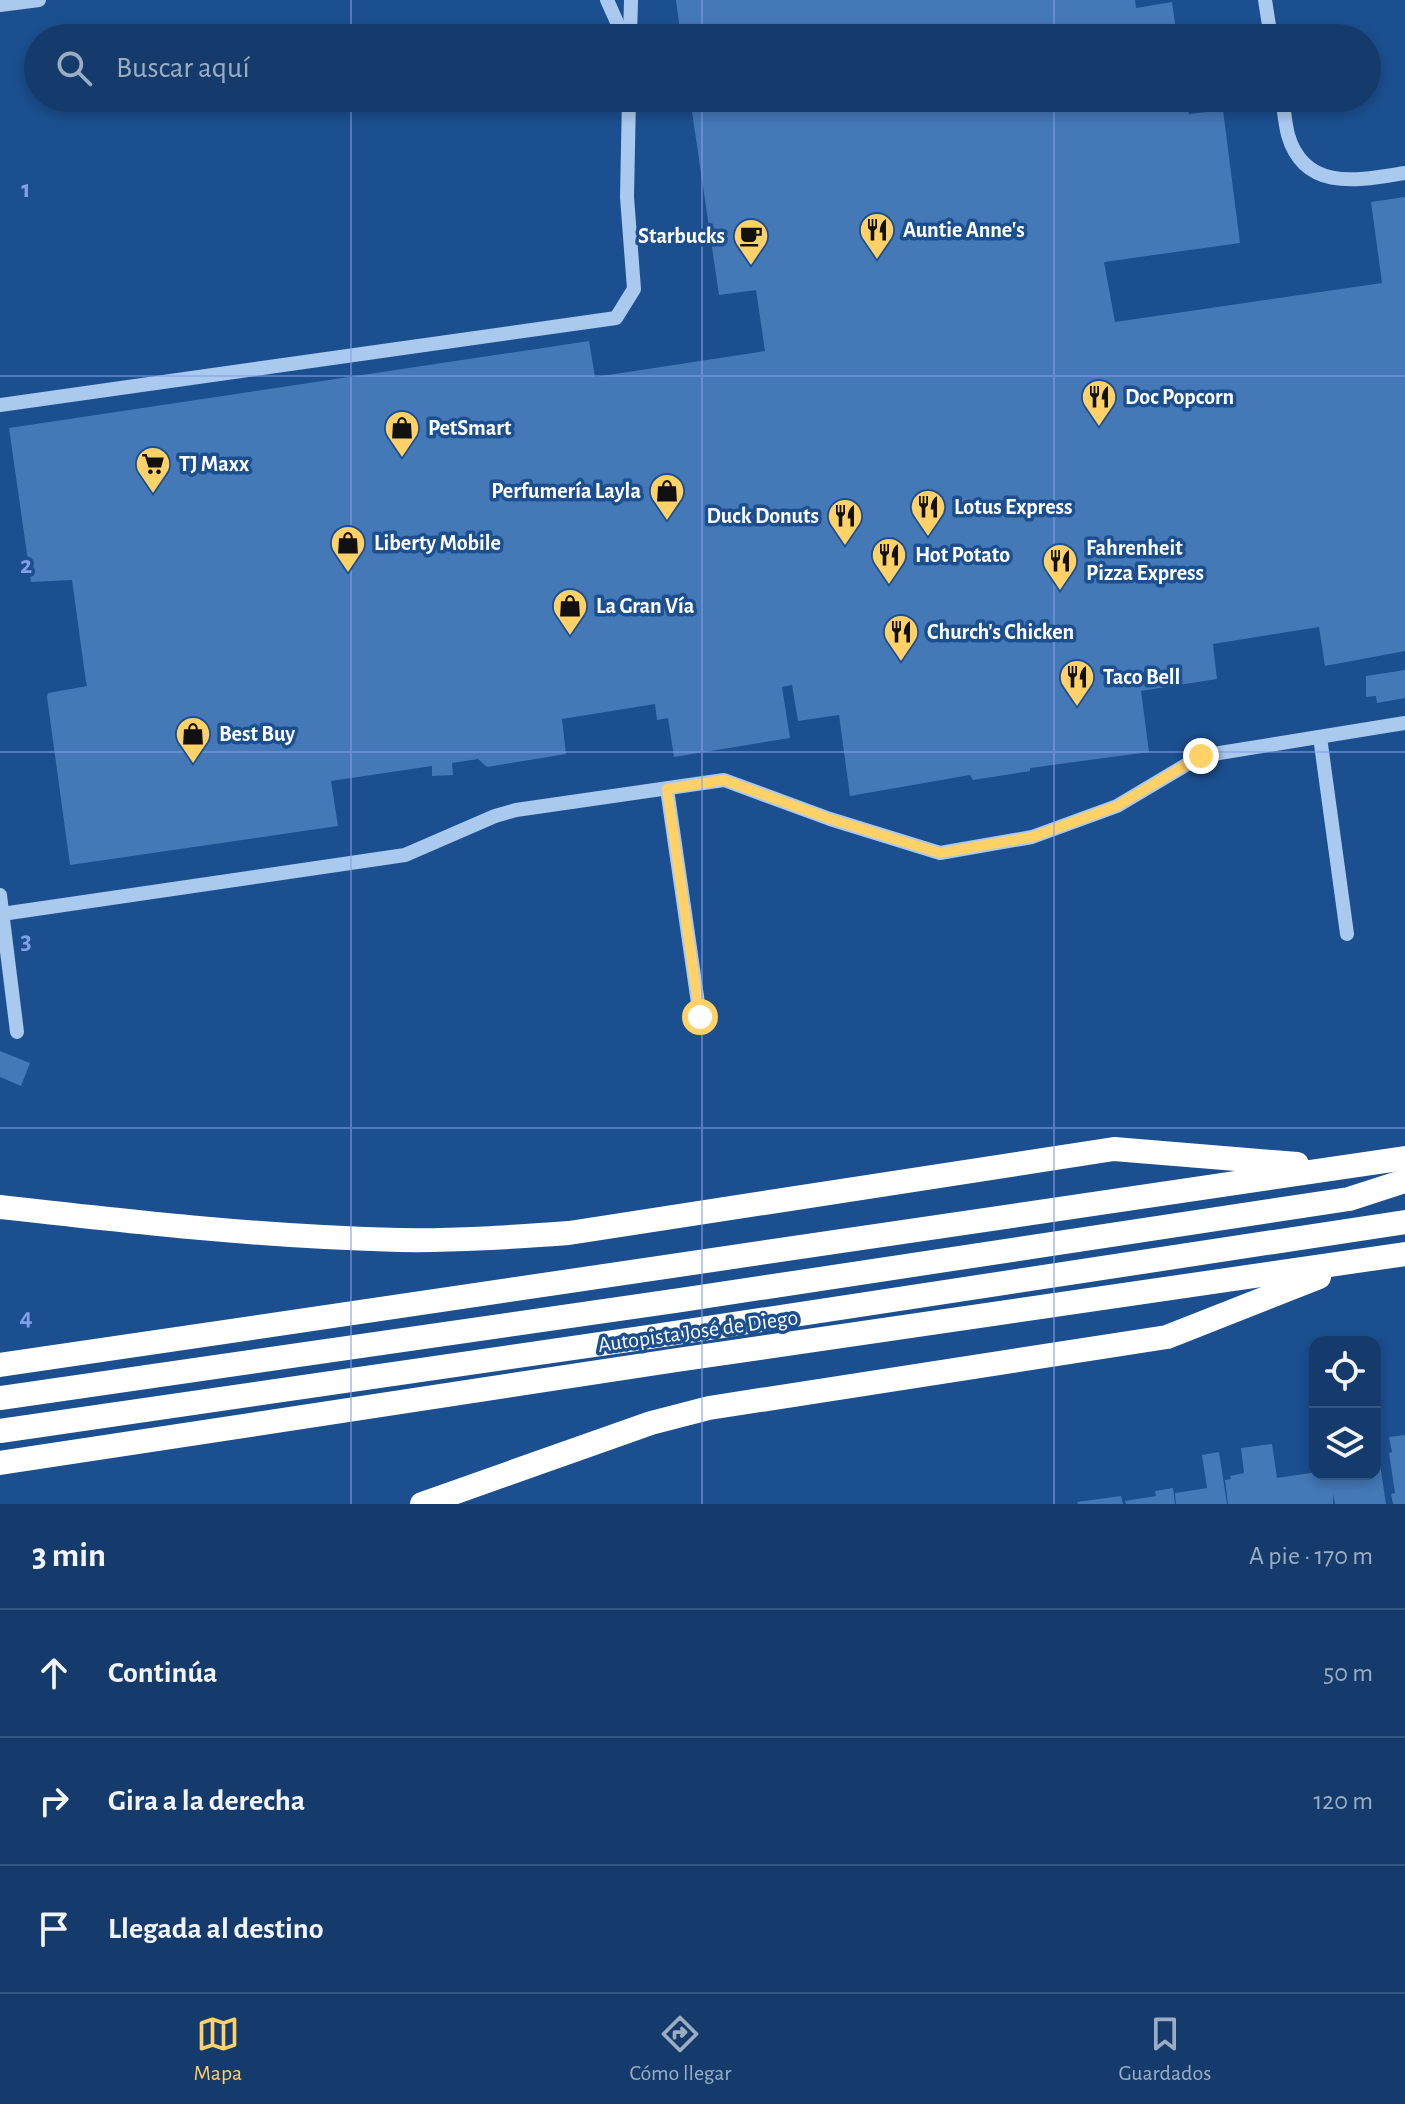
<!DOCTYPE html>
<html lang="es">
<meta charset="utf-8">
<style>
:root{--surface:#143b6b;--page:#214673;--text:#f1f3f6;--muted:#9dadc1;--line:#33557e;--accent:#ffd166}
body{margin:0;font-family:"Alegreya Sans",sans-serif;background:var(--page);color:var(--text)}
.controls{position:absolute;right:24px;bottom:24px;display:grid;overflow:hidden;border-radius:16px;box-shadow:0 4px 12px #0003}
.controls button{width:72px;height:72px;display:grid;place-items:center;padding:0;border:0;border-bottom:2px solid var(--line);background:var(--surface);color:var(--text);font:40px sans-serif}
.stop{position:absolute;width:24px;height:24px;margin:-18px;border:6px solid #ffd166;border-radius:50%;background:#fff}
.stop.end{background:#ffd166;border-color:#fff;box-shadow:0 2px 8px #0008}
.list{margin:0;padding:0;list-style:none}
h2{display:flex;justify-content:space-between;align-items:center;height:104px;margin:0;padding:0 32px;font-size:34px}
h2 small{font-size:26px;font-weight:400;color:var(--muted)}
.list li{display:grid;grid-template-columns:52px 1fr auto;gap:24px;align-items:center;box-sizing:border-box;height:128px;padding:0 32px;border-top:2px solid var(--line)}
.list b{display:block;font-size:30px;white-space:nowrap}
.list em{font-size:26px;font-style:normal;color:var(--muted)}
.icon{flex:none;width:44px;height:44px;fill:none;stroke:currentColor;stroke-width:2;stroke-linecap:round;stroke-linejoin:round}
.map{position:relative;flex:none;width:1405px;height:1504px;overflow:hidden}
.search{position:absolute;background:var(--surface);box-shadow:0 4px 12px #0003;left:24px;right:24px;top:24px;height:88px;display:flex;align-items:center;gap:20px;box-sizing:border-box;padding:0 28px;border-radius:44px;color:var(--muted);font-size:30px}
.sheet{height:488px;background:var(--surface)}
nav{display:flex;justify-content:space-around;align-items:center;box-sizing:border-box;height:112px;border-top:2px solid var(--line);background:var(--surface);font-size:22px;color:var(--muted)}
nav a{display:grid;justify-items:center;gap:4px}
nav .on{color:var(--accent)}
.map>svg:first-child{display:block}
</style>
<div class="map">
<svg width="1405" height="1504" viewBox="0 0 1405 1504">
<rect width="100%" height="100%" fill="#1b4f8f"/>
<g fill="#4478b7">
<path d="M676,0H1135L1136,8L1172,2L1177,38H681Z"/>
<path d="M690,98H1186L1189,114L1223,110L1240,243L1104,262L1115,322L1382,283L1371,202L1405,197V651L1325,666L1319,627L1213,644L1217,679L1141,691L1149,752L1030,768V771L973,780L970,775L850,796L839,715L798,721L792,685L782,687L790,738L674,757L668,718L657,720L655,704L562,719L566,754L487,767L478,759L452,763L453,775L432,776V766L331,781L338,826L70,865L47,697L48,693L87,686L86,682L72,580L31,582L9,428L589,341L595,377L765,351L756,290L719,295Z"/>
<path d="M1405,670V698L1377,703L1376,696L1366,697V676Z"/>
<path d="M0,1051L30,1063L21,1086L0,1077Z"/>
<path d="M1405,1435V1504H1393L1391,1494L1395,1493L1389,1453L1392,1452L1389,1437Z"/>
<path d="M1272,1444L1277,1478L1311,1473V1468H1315V1474H1375V1459L1379,1458L1386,1504H1335L1333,1494V1504H1228L1225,1480L1231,1479L1230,1476L1244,1473L1241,1448Z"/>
<path d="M1219,1452L1227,1504H1176L1175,1493L1207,1488L1202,1455Z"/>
<path d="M1173,1488L1175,1504H1126L1125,1501L1156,1496L1155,1491Z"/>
<path d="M1121,1496L1123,1504H1078L1077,1502Z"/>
</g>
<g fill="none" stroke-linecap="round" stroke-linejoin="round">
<g stroke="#a9c9ee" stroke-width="14">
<path d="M607,0L624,38"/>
<path d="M1265,0L1271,38"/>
<path d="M0,5L39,0"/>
<path d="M630,38L631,0"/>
<path d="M1282,98C1284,110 1285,123 1288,135C1305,193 1360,180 1405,173"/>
<path d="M0,405L616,318L634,289L627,197L629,98"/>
<path d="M1320,737L1347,934"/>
<path d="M667,789L700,1017"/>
<path d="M0,895L17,1032"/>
<path d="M2,914L405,855L495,816L516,810L724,780L830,819L940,853L1032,837L1117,806L1201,756L1405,723"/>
</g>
<g stroke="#fff" stroke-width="24">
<path d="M0,1207C133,1222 265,1237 399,1240C456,1241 513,1237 569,1233L1114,1149L1297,1164"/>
<path d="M0,1365L1405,1158"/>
<path d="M0,1398L681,1300L1349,1199L1405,1181"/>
<path d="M0,1431L649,1337L1405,1222"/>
<path d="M0,1463L677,1360L1405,1254"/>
<path d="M422,1504L651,1423L709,1408L1167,1337L1319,1277"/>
</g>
</g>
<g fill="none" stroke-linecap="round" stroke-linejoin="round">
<path stroke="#ffd166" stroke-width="10" d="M700,1017L667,789L724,780L830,819L940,853L1032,837L1117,806L1201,756"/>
</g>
<path fill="none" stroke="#839eea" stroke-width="2" stroke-opacity="0.55" d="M351,0V38M702,0V38M1054,0V38M351,98V1504M702,98V1504M1054,98V1504M0,376H1405M0,752H1405M0,1128H1405"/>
<defs>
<symbol id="restaurant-pin" viewBox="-11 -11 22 30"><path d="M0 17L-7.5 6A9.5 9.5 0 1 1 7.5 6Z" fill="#ffd166" stroke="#1b4f8f"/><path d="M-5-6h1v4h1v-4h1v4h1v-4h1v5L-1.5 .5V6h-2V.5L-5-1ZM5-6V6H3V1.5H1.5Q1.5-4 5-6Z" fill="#111"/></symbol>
<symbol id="cafe-pin" viewBox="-11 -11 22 30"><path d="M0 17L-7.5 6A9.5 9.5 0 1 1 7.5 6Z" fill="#ffd166" stroke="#1b4f8f"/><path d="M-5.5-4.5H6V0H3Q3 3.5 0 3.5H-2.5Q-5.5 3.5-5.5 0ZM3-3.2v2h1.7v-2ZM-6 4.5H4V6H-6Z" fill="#111"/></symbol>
<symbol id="shop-pin" viewBox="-11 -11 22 30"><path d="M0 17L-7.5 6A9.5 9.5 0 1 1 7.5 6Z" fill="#ffd166" stroke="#1b4f8f"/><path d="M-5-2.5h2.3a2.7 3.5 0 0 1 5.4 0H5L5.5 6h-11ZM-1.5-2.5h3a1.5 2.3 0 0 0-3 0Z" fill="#111"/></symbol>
<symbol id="supermarket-pin" viewBox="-11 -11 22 30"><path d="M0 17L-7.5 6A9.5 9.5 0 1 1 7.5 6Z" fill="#ffd166" stroke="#1b4f8f"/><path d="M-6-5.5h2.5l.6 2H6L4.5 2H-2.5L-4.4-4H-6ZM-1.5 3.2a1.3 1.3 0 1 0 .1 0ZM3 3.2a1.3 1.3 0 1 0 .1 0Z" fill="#111"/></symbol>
</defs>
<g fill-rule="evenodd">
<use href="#restaurant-pin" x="857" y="210" width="40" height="54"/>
<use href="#cafe-pin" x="731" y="216" width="40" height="54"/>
<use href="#restaurant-pin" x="1079" y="377" width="40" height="54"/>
<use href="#shop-pin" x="382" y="408" width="40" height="54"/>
<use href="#supermarket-pin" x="133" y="444" width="40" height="54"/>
<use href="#shop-pin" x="647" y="471" width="40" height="54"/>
<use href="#restaurant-pin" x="908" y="487" width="40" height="54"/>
<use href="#restaurant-pin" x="825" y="496" width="40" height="54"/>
<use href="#shop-pin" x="328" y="523" width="40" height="54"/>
<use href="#restaurant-pin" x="869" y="535" width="40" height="54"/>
<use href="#restaurant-pin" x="1040" y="541" width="40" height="54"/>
<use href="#shop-pin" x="550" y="586" width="40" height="54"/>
<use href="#restaurant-pin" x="881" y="612" width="40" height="54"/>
<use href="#restaurant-pin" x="1057" y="657" width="40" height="54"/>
<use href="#shop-pin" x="173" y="714" width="40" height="54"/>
</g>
<g text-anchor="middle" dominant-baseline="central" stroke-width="7" stroke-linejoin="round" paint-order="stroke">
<g font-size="22" font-weight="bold" fill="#fff" stroke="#1b4f8f" text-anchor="start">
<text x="903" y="230">Auntie Anne's</text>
<text x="725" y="236" text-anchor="end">Starbucks</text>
<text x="1125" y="397">Doc Popcorn</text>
<text x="428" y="428">PetSmart</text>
<text x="179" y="464">TJ Maxx</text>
<text x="641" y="491" text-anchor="end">Perfumería Layla</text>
<text x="954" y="507">Lotus Express</text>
<text x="819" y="516" text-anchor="end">Duck Donuts</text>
<text x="374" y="543">Liberty Mobile</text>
<text x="1086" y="548">Fahrenheit<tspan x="1086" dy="25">Pizza Express</tspan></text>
<text x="915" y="555">Hot Potato</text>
<text x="596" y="606">La Gran Vía</text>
<text x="927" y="632">Church's Chicken</text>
<text x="1103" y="677">Taco Bell</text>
<text x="219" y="734">Best Buy</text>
</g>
<g font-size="22" fill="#fff" stroke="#1b4f8f">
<text transform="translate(698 1331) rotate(-8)">Autopista José de Diego</text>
</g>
</g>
<g font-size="26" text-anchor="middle" font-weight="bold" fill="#839eea" stroke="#1b4f8f" stroke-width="7" stroke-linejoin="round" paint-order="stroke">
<text x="26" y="197">1</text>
<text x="26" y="573">2</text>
<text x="26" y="949">3</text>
<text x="26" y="1325">4</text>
</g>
</svg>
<div class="controls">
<button><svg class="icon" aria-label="locate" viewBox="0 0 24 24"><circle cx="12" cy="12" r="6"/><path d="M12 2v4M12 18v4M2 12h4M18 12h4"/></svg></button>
<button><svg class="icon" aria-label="layers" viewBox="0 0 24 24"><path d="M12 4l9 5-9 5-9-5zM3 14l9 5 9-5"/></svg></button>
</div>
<div class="stop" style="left:700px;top:1017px"></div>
<div class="stop end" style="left:1201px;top:756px"></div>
<div class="search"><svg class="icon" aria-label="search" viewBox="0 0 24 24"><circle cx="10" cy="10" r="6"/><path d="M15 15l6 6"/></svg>Buscar aquí</div>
</div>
<section class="sheet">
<h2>3 min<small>A pie · 170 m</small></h2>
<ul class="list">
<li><svg class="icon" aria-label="ahead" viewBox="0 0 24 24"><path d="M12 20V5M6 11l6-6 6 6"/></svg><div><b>Continúa</b></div><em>50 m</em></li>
<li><svg class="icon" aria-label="right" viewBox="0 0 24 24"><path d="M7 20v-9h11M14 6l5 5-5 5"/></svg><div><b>Gira a la derecha</b></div><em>120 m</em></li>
<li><svg class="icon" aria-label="arrive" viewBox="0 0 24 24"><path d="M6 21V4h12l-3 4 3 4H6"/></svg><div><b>Llegada al destino</b></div></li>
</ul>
</section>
<nav>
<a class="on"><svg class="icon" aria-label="map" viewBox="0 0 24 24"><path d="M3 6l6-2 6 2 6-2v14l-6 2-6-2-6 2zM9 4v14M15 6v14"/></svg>Mapa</a>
<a><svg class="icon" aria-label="directions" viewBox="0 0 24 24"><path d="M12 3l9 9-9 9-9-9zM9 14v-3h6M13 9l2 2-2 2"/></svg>Cómo llegar</a>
<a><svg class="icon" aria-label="saved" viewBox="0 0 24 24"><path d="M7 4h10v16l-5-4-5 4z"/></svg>Guardados</a>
</nav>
